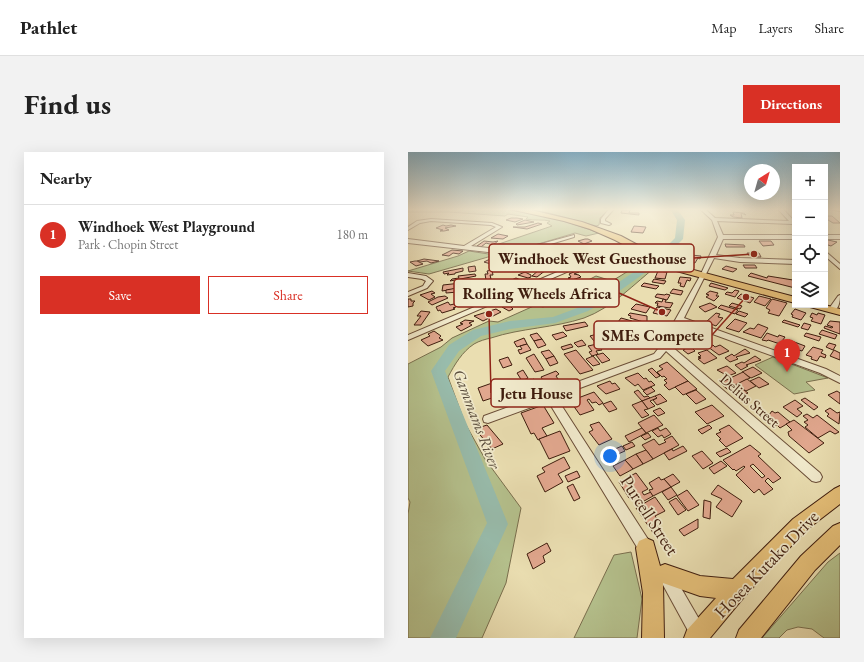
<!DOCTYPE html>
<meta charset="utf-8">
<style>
:root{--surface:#fff;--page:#f2f2f2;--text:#222;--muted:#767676;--line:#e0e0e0;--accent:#d93025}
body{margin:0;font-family:"EB Garamond",serif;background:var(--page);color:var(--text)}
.controls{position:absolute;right:12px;top:12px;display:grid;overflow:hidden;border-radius:0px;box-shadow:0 4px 16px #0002}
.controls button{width:36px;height:36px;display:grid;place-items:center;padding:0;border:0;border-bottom:1px solid var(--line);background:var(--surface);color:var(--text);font:20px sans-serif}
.compass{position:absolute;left:336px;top:12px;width:36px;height:36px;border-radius:50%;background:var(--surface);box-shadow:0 4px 16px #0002;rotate:37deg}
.you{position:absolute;left:202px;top:304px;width:14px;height:14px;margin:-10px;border:3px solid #fff;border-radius:50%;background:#1a73e8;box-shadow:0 0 0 6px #1a73e833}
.badge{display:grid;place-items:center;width:26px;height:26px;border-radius:50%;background:var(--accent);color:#fff;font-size:13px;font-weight:700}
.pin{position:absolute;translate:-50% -33px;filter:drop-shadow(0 1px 2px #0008)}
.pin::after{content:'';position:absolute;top:21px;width:14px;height:12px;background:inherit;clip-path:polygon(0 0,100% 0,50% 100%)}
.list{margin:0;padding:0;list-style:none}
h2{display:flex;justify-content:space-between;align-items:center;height:52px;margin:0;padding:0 16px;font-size:17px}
h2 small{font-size:13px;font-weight:400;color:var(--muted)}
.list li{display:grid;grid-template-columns:26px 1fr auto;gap:12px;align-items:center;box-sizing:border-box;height:60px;padding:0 16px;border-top:1px solid var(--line)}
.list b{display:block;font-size:15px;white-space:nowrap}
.list p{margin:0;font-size:13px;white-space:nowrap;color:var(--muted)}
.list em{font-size:13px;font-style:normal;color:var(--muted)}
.actions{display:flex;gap:8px;padding:12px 16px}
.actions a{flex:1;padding:9px 0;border:1px solid var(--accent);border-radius:0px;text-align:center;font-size:14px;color:var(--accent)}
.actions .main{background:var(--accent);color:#fff}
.icon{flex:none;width:22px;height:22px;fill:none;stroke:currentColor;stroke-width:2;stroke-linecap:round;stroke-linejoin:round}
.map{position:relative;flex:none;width:432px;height:486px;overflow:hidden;border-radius:0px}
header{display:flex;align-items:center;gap:24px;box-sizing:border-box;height:56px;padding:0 20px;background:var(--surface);border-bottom:1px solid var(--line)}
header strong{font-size:19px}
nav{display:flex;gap:22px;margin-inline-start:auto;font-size:14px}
.intro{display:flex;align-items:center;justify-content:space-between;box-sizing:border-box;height:96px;padding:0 24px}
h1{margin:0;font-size:28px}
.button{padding:10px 18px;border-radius:0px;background:var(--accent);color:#fff;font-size:14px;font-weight:700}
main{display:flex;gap:24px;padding:0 24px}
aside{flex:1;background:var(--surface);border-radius:0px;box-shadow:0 4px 16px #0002}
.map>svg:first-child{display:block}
</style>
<header>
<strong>Pathlet</strong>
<nav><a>Map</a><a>Layers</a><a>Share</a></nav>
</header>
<div class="intro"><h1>Find us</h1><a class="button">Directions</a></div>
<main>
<aside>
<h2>Nearby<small></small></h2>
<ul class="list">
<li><span class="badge">1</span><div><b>Windhoek West Playground</b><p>Park · Chopin Street</p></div><em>180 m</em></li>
</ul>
<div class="actions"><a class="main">Save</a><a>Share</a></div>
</aside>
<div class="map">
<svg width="432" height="486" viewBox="0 0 432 486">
<rect width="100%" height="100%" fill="#eadeb1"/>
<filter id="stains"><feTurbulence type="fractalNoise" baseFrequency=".005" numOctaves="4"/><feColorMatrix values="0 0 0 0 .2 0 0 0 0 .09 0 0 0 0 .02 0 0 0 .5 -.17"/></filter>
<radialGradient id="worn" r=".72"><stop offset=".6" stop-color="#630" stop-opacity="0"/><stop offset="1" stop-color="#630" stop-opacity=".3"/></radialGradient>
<g fill="#b5c18d" stroke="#7a6f4e">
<path d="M0,57C30,57 60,56 90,57C124,59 159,69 191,81L178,84L167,81L110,98L79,96L144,74L139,71L142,69C135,67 127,69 118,67L120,65L100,62L97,64L41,60H0Z"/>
<path d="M117,57H201L192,66L191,73L188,74L141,61Z"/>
<path d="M61,99L87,103L21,122L0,119L50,104Z"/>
<path d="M240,107L250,113C227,131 204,156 176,166C146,176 113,176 83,186C78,187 71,189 66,192C54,200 47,212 40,225L57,271L77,307L113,356L98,431L74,486H0V362L2,350L0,346V212L33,195L44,186L81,169L90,170L128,153L135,155L156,145L153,142L188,124L204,129Z"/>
<path d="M365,205L420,226L398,230L407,238L386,242L347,213Z"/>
<path d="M223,400L234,447L229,486H166L206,403Z"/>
<path d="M432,401V486H416L404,477L390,475L379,478L371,486H354L420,410Z"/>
</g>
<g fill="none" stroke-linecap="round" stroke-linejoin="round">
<path fill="#98bcac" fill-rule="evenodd" d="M262,57H269L277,68L275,87L252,110L196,150L180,159L147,171L102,177L73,184L51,199L37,219L100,372L48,486H22L79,371L23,219L41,193L65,178L102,169L145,165L172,155L188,146L246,106L256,97L267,86L269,68Z"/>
</g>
<g fill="#e1a78e" stroke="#3f1d0e" fill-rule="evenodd">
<path d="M214,58H222L221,61H231V63L213,61Z"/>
<path d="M325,60L336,61L338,63L333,61L334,66L325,65L322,63H326Z"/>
<path d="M417,64H424L432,71H425L417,66Z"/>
<path d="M103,66H109L115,67L107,70L98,68Z"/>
<path d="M117,68L126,70L109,73L108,72Z"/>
<path d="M130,71L134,72L119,77L105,75H117Z"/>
<path d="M35,73L38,74L43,73L48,74L37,76L41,78L36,79H32L35,78L28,76Z"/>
<path d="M226,74L238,75L235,81L223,80Z"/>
<path d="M90,82L100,84L95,87L83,86Z"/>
<path d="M177,87H180L184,89L176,92L170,89Z"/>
<path d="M417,88H420L429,90L423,94L417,92Z"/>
<path d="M76,89L85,90L90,89L85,93L78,91L73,95L69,94Z"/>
<path d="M351,89H363L366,93L355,94Z"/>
<path d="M317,92L336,93L337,95H318Z"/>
<path d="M44,98L55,99L51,102L45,101L41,104L34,103Z"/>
<path d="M339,101H351L353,105H345L344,103H340Z"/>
<path d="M283,103L293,104L292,107L290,106L287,111L281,110Z"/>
<path d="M84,106L92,108L83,112L76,110Z"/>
<path d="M16,107L31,109L23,111L19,109L12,110L9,109Z"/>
<path d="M7,109H9L15,112L8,114L2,110Z"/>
<path d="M335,113H347L349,116H337Z"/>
<path d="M67,114L68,119L61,120L60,115Z"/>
<path d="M318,114L329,117L325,120L314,117Z"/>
<path d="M55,116V119L47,121V122L39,123L41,121L36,122L35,120Z"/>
<path d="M132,117L138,118L129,125L124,124Z"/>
<path d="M84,118L85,123H82L83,127L78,128L77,122H80L79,119Z"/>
<path d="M168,119L171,120L166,122L171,123L173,125L164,128L160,126L163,125L161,122Z"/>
<path d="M250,119L259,120L257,127L247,126Z"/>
<path d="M117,120L123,123V125L120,126L110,123Z"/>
<path d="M343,121L359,126L360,124L385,128L387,130V136L340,124Z"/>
<path d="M67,122L68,124L42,129L44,127L51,126L50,124Z"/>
<path d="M272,125L283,126L282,129L279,128L276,135L272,134L273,131H270Z"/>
<path d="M108,126L117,130L112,132L109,131L100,135L95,132Z"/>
<path d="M246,127L258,129L256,132L244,130Z"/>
<path d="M53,131V136L34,139L35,133Z"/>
<path d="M236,131L251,134L248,137L233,134Z"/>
<path d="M303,131L320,136L317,138L301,134Z"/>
<path d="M49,136L50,140L38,141V138Z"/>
<path d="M265,137L275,139L273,143L262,141Z"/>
<path d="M327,138L331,139L327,145L317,142L319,140L324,141Z"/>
<path d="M24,139L27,141L23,142L27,145L21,148L12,143Z"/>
<path d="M302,139L310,141L308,144H311L306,149L298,145L301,143L298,142Z"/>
<path d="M249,142L257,143L258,142L262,143L259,148L247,145Z"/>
<path d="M333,142L346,146L342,151L329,146Z"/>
<path d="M37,144L40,146L24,153L20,150L30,145Z"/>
<path d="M351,144L363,147L357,154L346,150Z"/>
<path d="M0,147H3V149H7L5,151V154L0,155Z"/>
<path d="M255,147L258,148L257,150L265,151L262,156L249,154L250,151H247L249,149L254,150Z"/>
<path d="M364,147L379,151L371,164L360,161L362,158L358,156Z"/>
<path d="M40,150L42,153L46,152L48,155L45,156L47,157L34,161L32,158L30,159L28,155Z"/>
<path d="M302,151L309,155L297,160L291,155Z"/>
<path d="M324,151L334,154L332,157L321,154Z"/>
<path d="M99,152L101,153L105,157L101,159L94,155Z"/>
<path d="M228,152L242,155L238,161L223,157Z"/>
<path d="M313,153L330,158L327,162L310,156Z"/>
<path d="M249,155L263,158L259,164L245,161Z"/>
<path d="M88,157L93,160L75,169L66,164Z"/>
<path d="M387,157L398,161L393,168L384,165L385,163L383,162Z"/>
<path d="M13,159L22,160L13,173H6L13,164H9Z"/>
<path d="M331,159L340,162L337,165L328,162Z"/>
<path d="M222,161L239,164V171L222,166L223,164L220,163Z"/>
<path d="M308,161L312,162L310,165L315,166L308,174L298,170Z"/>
<path d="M404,161L409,163L410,161L417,163L413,172L403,169L405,166L402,165Z"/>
<path d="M213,166L224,169L221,174L213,172L214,171L210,170Z"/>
<path d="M327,167L339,171L331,180L318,176Z"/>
<path d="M57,168L66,169L61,171L64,173L53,179L48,175L55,172L52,171Z"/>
<path d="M376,168L392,173L390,175L374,170Z"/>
<path d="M422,169L432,170V182L416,176L417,174L424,176L425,175L419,173Z"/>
<path d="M177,170L180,174L158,179L155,174Z"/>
<path d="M203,171L209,177L196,181L204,189L200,191L186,176Z"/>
<path d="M396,171L403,173L400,178L393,176Z"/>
<path d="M350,172L360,176L353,186L335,180L342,176L346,177Z"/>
<path d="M414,178L429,183L427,187L411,182Z"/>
<path d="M26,179L33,184L31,186L35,188L20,194L13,188L22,184L20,182Z"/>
<path d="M155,180L159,184L148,188L144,183Z"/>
<path d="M129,181L134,187L126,189L122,183Z"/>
<path d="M359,181L370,185L371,183L377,185L372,192L360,188L359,189L354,188Z"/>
<path d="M398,181L413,185L411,189L396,184Z"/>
<path d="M189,182L193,187L186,189L182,184Z"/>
<path d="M116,186L119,192L109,195L106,190Z"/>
<path d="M281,186L289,195L285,197L287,199L280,202L275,198L277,197L274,194L277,192L273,189Z"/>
<path d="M134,187L138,193L130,196L126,189Z"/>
<path d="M174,188L178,193L170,195L166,191Z"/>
<path d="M381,188L397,194L394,199L377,194Z"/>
<path d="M421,191L428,193L425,198L418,195Z"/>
<path d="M119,192L123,198L112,202L110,198L114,197L112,194Z"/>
<path d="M163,192L165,195L155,198L153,195Z"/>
<path d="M189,192L194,198L188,199L190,202L184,204L181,200L184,199L180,194Z"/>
<path d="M305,193L307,195L312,193L321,199L311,203L300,195Z"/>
<path d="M405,195L415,198L413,201L418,203L417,206L412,204L409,209L403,207L404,205L398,203Z"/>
<path d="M337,197L342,201L328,205L330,207L322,210L317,206L324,202L326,204Z"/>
<path d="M141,198L146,204L138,207L133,200Z"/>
<path d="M168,198L185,218L172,222L156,202Z"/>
<path d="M299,198L309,206L296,212L290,207L293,206L290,205L293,204L290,201Z"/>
<path d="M426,198L432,201V208L422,204Z"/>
<path d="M195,201L202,208L194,211L188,203Z"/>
<path d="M126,202L136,218L127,220L118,206Z"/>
<path d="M146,204L150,211L142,214L138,207Z"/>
<path d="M185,204L192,212L185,214L178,207Z"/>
<path d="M347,204L353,208L338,213L340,214L333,218L327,213L334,210L336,211Z"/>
<path d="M100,205L104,213L95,216L91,208Z"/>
<path d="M259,210L280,229L261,238L256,233L259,231L256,228L259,227L256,224L254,225L249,220L255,217L251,214Z"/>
<path d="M319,214L328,221L320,224L309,218Z"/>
<path d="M345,215L354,221L343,226L334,220Z"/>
<path d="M244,216L252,224L248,226L240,218Z"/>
<path d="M115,218L120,226L114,229L109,221Z"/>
<path d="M148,219L151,222L148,224L152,230L145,233L141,228L136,230L133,225Z"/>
<path d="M335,220L342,226L319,237L312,231Z"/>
<path d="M230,221L236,227L238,226L241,230L243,229L247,233L235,238L230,232L227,234L217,226Z"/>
<path d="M351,225L361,232L351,236L342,229Z"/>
<path d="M126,227L130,235L112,242L108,233Z"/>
<path d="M339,227L348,234L338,239L327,233Z"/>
<path d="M202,229L204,232L207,231L212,237L198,242L189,234Z"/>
<path d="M280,229L289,237L275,243L267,235Z"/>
<path d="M87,230L93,243L75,249L70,236Z"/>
<path d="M327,233L331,236L323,239L319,237Z"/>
<path d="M243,235L247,239L239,243L235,239Z"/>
<path d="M332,235L340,241L330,246L323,239Z"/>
<path d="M230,238L236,245L240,244L242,246L234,249L226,240Z"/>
<path d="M288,238L298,247L288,252L278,242Z"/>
<path d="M429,239L432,241V252L420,243Z"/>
<path d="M186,240L195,251L191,253L188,250L184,251L181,247L179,248L186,258L172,263L162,249Z"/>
<path d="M252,242L259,249L249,253L245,248L249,246L247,244Z"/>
<path d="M247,244L249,246L242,249L247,254L240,257L234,249Z"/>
<path d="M397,246L410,255L406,258L393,248Z"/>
<path d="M387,248L395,254L389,257L394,261L389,265L375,255Z"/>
<path d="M203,249L209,257L201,260L195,252Z"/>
<path d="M234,249L240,257L236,258L241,263L234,266L224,253Z"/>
<path d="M135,253L146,271L134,276L139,284L130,288L126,281L123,282L113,261Z"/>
<path d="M304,253L316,264L299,272L287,260Z"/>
<path d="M252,256L257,261L250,264L245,259Z"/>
<path d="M422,256L429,261L432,260L431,272L419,264L421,262L417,259Z"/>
<path d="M364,259L367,261L370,260L382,270L372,276L369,273L365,275L358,270L360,269L353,263L357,261L361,263Z"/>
<path d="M399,262L405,266L409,263L431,280L427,282L422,279L410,286L397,275L400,273L396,270L400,268L395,264Z"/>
<path d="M246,263L255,273L238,281L230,271Z"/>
<path d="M386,268L416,291L401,301L381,284L380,280L384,278L378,272Z"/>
<path d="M191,270L204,287L191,293L181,280L185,278L182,273Z"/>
<path d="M79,273L95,292L84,297L67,277Z"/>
<path d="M301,273L304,276L294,282L290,278Z"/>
<path d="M321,273L335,286L318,295L311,288L313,287L308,282L313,280L311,278Z"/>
<path d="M234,276L238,281L221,290L217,284Z"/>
<path d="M250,276L252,279L258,276L263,282L256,286L254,283L250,285L244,279Z"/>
<path d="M152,279L162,299L141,307L131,287Z"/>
<path d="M240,281L243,285L237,288L233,284Z"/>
<path d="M264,284L271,293L245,307L234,293L246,287L251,293L258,290L256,288Z"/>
<path d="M224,290L227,294L218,298L215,294Z"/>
<path d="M342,293L353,302L350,304L373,326L365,331L360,326L357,329L365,337L356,343L351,337L346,341L328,323L337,315L336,314L328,319L326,317L325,318L315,308ZM345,312L357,324L354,326L342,314Z"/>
<path d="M214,294L217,299L210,302L207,297Z"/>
<path d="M275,294L279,299L261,308L256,301L264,297L265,299Z"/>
<path d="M319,296L323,300L312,305L308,301Z"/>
<path d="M206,298L209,303L200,307L197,302Z"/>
<path d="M238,298L245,307L235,312L228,302Z"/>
<path d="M294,299L305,311L295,317L284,304Z"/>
<path d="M228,302L235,312L225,317L217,308Z"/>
<path d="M156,305L162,316L150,322L155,330L137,340L129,324L137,320L134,316Z"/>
<path d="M217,308L225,317L212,324L205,314Z"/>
<path d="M313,309L319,314L306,322L301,316Z"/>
<path d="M169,319L172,325L160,330L157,324Z"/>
<path d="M228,321L240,337L234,340L236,343L243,340L245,344L229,353L224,345L221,346L211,330Z"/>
<path d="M265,322L272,330L263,335L256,327Z"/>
<path d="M251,325L253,328L256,327L263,335L245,344L241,338L245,337L241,331Z"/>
<path d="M165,332L172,346L166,349L159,335Z"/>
<path d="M310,333L334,349L324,365L308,355L314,347L303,342Z"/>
<path d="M263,335L269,343L260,348L254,340Z"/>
<path d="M279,338L291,353L280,359L269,344Z"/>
<path d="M247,345L257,359L247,364L253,372L249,374L254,382L248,385L228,356Z"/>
<path d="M268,346L278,358L270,363L261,350Z"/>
<path d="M296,348L303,350L302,367L295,365Z"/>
<path d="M290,367V376L276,384L271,378Z"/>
<path d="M139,391L143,399L135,404L137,410L125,417L119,402Z"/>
</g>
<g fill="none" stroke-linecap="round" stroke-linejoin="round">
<defs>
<g id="minor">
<path d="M201,57H206L197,67V69L203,72L201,73L193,71V67Z"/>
<path d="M292,57H297L307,66L381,69L370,57H375L387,70V74L384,72L309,69L315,83H387V87H315L308,103L332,106L387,108V112L332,110L306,106L276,166L418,217L432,224V231L412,221L274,171L262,193L412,321L414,325L412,329L408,330L404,329L258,199L252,206L148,245L245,395L247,400L245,405L240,407L235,405L140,249L80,271L76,270L75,267L76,264L246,202L253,193L292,124L310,85L304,68Z"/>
<path d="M421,57H432V59Z"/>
<path d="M23,67L84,71L94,75L63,94L107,99L166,83V85L113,101L160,116L219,91L224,92L0,188V183L154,118L106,103L0,91V87L56,94L88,75L83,73L23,69L12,71L0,78V75L9,69Z"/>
<rect x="417" y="83" width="15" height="4"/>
<path d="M417,99L432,112V117L417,104Z"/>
<path d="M0,121L18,124L25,129L19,136L0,144V140L15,134L18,129L14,127L0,125Z"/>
<path d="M432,143C432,149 431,158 424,160H421L420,158L430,144Z"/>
<path d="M257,414L262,417L302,486H284L249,422L252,417Z"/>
</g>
<g id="major">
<path d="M432,334V352L397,379L336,445L302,486H276L279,478L308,446L292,444L255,431L256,486H234L235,441L228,396L231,389L238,386L245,389L252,414L257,412L292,424L325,427L385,367L426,337Z"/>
<path d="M432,371V393L407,418L353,486H328L331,478L393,404L425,374Z"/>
</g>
<g id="highway">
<path d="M101,57H119L174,70L213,84L267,113L387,145V151L261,117L207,88L182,77L156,69Z"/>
<path d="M401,153H417L432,157V163L402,155Z"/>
</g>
</defs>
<use href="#minor" stroke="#6a4d37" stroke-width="2"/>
<use href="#major" stroke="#3f1d0e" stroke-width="2"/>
<use href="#highway" stroke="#3f1d0e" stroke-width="2"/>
<use href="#minor" fill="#f1eacc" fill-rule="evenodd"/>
<use href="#major" fill="#e5bf78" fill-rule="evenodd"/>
<use href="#highway" fill="#e5bf78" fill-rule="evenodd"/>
</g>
<linearGradient id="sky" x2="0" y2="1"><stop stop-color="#88b7d0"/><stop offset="0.46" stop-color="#f6f0dc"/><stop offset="1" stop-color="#f6f0dc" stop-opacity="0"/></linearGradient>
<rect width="432" height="125" fill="url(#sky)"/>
<g text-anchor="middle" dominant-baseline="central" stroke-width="3.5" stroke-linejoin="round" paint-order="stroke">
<g font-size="15" fill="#3f1d0e" stroke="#f1eacc">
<text transform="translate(342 248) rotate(41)">Delius Street</text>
</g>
<g font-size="16" font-style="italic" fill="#5a4d3d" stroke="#f1eacc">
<text transform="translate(69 267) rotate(69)">Gammams River</text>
</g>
<g font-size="18" fill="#3f1d0e" stroke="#f1eacc">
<text transform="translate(242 363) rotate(57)">Purcell Street</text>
<text transform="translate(358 412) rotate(-46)">Hosea Kutako Drive</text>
</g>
</g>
<path fill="none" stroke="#8f2418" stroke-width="1.5" d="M346 102L286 106M254 160L211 141M338 145L304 183M81 162L83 241"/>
<g fill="#8f2418" stroke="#f1eacc" stroke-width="1.5">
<circle cx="346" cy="102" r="4"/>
<circle cx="254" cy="160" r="4"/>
<circle cx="338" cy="145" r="4"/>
<circle cx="81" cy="162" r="4"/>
</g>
<g fill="#f1eacc" stroke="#8f2418" stroke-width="1.5">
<rect x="81" y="92" width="205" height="28" rx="4"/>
<rect x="46" y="127" width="165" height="28" rx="4"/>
<rect x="186" y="169" width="118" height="28" rx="4"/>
<rect x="83" y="227" width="89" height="28" rx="4"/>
</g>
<g font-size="16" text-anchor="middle" font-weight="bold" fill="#3f1d0e">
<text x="184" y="112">Windhoek West Guesthouse</text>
<text x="129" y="147">Rolling Wheels Africa</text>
<text x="245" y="189">SMEs Compete</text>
<text x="128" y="247">Jetu House</text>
</g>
<rect width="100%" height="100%" filter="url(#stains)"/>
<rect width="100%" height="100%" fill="url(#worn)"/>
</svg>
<div class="controls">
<button>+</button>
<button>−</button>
<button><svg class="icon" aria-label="locate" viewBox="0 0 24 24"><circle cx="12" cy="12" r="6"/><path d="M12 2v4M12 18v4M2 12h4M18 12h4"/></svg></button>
<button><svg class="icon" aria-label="layers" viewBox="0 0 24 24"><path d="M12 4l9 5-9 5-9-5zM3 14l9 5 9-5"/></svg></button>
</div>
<svg class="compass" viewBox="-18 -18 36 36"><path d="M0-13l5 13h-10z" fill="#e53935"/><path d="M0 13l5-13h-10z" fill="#767676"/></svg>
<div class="you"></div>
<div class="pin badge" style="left:379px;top:220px">1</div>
</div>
</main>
